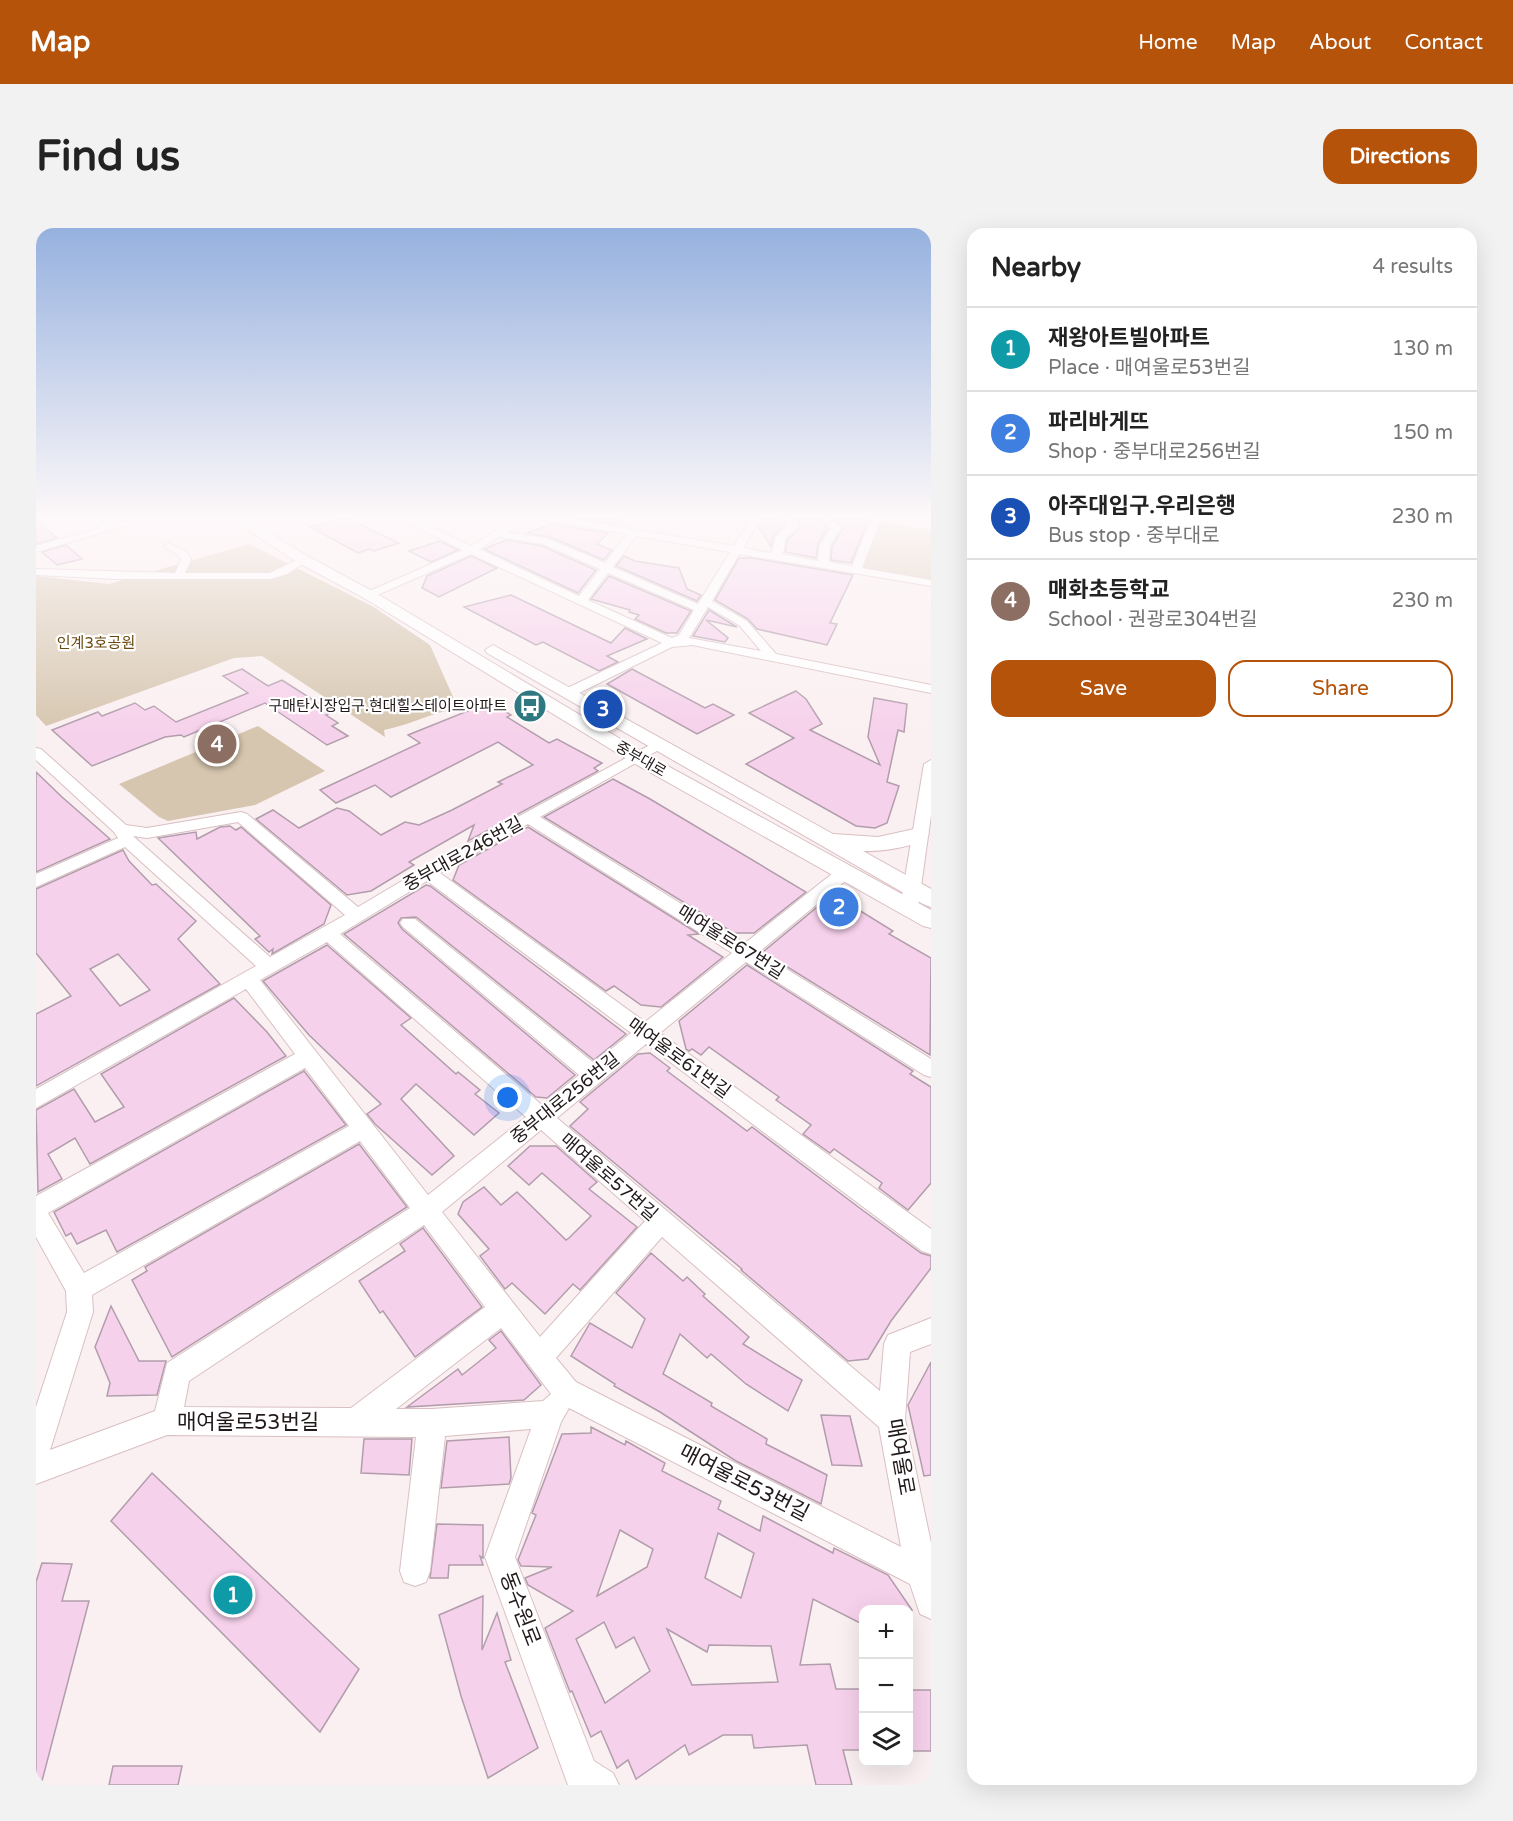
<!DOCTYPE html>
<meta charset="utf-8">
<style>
:root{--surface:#fff;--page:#f2f2f2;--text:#222;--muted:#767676;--line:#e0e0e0;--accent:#b45309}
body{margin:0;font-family:"Varela Round","Noto Sans KR",sans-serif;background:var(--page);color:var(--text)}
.controls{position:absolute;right:18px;bottom:18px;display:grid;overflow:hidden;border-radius:12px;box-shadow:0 6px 24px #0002}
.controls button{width:54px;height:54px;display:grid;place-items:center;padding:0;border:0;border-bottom:2px solid var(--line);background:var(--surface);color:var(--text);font:30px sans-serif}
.you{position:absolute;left:472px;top:870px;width:21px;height:21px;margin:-15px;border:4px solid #fff;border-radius:50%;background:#1a73e8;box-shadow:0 0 0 9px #1a73e833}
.badge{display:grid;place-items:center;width:39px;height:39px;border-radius:50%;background:var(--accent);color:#fff;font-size:20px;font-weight:700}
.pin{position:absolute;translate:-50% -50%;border:3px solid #fff;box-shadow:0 2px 6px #0006}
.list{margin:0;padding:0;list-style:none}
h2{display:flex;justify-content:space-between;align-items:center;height:78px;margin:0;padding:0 24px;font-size:26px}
h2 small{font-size:20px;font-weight:400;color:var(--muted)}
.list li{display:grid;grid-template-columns:39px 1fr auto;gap:18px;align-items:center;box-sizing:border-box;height:84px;padding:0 24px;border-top:2px solid var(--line)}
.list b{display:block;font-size:22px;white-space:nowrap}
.list p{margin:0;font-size:20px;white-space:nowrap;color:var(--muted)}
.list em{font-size:20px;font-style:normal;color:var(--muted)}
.actions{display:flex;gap:12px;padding:18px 24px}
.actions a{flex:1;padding:14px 0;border:2px solid var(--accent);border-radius:18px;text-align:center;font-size:21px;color:var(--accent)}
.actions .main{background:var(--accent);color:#fff}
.icon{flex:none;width:33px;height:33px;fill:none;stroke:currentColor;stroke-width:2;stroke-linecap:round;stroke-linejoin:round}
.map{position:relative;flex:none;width:895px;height:1557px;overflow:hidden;border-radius:18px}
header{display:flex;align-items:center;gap:36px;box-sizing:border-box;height:84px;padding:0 30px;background:var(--accent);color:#fff}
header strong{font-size:28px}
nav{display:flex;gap:33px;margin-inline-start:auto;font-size:21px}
.intro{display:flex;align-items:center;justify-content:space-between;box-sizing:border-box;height:144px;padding:0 36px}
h1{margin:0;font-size:42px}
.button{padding:15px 27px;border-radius:18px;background:var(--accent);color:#fff;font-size:21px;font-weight:700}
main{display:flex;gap:36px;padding:0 36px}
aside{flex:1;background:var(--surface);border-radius:18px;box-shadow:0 6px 24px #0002}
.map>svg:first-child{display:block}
</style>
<header>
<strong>Map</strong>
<nav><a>Home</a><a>Map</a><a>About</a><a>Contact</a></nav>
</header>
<div class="intro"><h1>Find us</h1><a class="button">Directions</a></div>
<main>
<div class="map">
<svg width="895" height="1557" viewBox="0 0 895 1557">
<rect width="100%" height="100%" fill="#fbf0f1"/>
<g fill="#d6c6af">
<path d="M842,294L895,302V352L825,340Z"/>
<path d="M213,316L336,378L394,417L422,480C396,485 373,497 348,502L349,509L226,428L198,430L10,498L0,487V348L73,356Z"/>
<path d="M222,498L289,543L219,577L132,593L123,589L83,556Z"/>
</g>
<g fill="#f6d1eb" stroke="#b19dab" stroke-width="1.5" fill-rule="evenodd">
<path d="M537,288H589L580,296L535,289Z"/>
<path d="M731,288H747L749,296L737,309L735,318L723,300Z"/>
<path d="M761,288H780L792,300L782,316L780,330L749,324L751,312L764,299Z"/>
<path d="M796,288H834L815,335L795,332L796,318L807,300Z"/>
<path d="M311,290L363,315L338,323L333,321L322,325L274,299Z"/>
<path d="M0,292L21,310L0,316Z"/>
<path d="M515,296L572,305L561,316L576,322L568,332L514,309L491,305Z"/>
<path d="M470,312L506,318L560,342L542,365L448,321Z"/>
<path d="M404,313L422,322L395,334L373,323Z"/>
<path d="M30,317L46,331L21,337L6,324Z"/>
<path d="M435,328L461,340L403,369L386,360L391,348Z"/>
<path d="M588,328L599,333L643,340L651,361L665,367L661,373L580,338Z"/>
<path d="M703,330H716L817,347L794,395L801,396L791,417L721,401L712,391L679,372Z"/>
<path d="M573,348L655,383L641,405H630L599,391L603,387L593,384L594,382L555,371Z"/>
<path d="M475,367L575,415L589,400L611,411L571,428L582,434L563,443L507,414L500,417L428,379Z"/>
<path d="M673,382L701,399L670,392L692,410L689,414L657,408Z"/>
<path d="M206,441L232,458L246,452L296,484L290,487L302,495L296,498L312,508L291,517L229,475L148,509L145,507L129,509L56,538L16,502L62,484L66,488L99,475L109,482L118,478L140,494L212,465L187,448Z"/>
<path d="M596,441L669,480L677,476L698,487L661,506L571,456Z"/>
<path d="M760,463L770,471L786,496L774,502L844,537L832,509L838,470L871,476L868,504L862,502L851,554L863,558L851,595L839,600L820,598L710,536L758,510L713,485Z"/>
<path d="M454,474L475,487L471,489L513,515L521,511L566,535L558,540L562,543L432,613L438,597L373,634L378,637L335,663L311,667L220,591L237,582L263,600L301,580L313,583L345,607L369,594L383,597L416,582L466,556L462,554L497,537L462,514L355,569L339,557L300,575L284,562L384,515L372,507Z"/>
<path d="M0,544L26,569L74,611L0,644Z"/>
<path d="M577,551L614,571L770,664L718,705H698L508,589Z"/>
<path d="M194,598L200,602L205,599L295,677L288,696L236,726L237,721L233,724L219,711L224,708L122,610L160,604L161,611L184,599Z"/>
<path d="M492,599L663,706L652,707L687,729L625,779L605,777L578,758L570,763L417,652L423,637Z"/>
<path d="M87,622L93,633L116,657L120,656L160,693L142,711L184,756L0,858V786L35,768L0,725V661ZM82,726L114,762L84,778L54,741Z"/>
<path d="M390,657L394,658L590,806L558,832L380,689L365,690L362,695L366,701L539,847L511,870L500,869L308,706Z"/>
<path d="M797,666L857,703L853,706L895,730L894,827L727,724Z"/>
<path d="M291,717L375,790L365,797L420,846L422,844L444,862L439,866L463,885L438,907L380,856L365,871L418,928L396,947L339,896L331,886L345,876L273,807L227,753Z"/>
<path d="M711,737L877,843L874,846L895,859V955L872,982L843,960L846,955L798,921L794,925L767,906L775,897L740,872L743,869L673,819L665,827L656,821L653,823L650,821L643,793Z"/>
<path d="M198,770L231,804L250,828L54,936L39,910L12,926L26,951L2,964L0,882L38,861L59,894L88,879L65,846Z"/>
<path d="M614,825L634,840L631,843L711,903L716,899L825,981L885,1025L895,1028V1040L855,1093L832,1131L812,1133L705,1042L706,1041L534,898L552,881L544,874L602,826Z"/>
<path d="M268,843L310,897L81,1024L70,1002L41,1016L35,1005L30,1008L18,984Z"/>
<path d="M323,916L371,979L136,1129L96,1052L111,1043L109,1039Z"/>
<path d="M494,918H520L561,954L553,961L601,999L544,1062L537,1056L509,1086L476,1055L469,1061L444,1028L453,1021L422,986L427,974L448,959L465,977L481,964L530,1012L533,1010L555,988L506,945L493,957L472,938Z"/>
<path d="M387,1000L446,1079L379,1129L347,1083L344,1085L323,1053L369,1023L364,1016Z"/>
<path d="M615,1025L647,1053L651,1049L669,1066L667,1068L713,1109L707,1116L766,1152L752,1183L710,1156L675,1126L671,1130L644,1106L627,1146L676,1175L675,1178L731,1211L730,1216L791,1247L785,1276L700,1233L624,1184L578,1158L579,1156L535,1128L554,1095L596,1120L609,1091L580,1065Z"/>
<path d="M75,1078L103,1133H130L121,1167L71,1168L74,1155L59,1119Z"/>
<path d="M465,1103L505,1157L488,1172L371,1179L422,1141L426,1147L460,1120L453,1112Z"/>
<path d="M895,1134V1247L888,1248L872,1177Z"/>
<path d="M785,1187L814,1188L826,1238L796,1237Z"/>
<path d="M555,1199L589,1217L590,1213L629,1235L626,1243L685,1273L682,1281L724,1303L727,1288L797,1325L798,1320L852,1347L876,1382H828V1397L777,1371L764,1437L794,1436L800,1461H828V1522H807L816,1557H780L771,1517L718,1520L716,1507H687L653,1527L649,1517L600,1551L592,1532L581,1540L565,1503L555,1509L536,1463L534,1464L509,1400L537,1383L492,1357L489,1350L516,1339L485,1338L482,1332L500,1287L496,1285L526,1206L555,1205ZM584,1302L617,1321L611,1339L561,1368ZM682,1305L718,1325L705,1370L669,1350ZM568,1394L580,1420L598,1409L614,1443L569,1475L540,1411ZM631,1401L671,1424L673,1417L735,1418L742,1454L656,1457Z"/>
<path d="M473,1209L475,1250L473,1256L405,1260L411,1213Z"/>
<path d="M328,1211H376L373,1247L325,1245Z"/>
<path d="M116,1245L323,1441L284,1504L75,1293Z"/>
<path d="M401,1296L447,1297V1330L444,1328L447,1337H413L412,1350H394Z"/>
<path d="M6,1335L36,1336L26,1373H53L6,1553L0,1552V1354Z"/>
<path d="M447,1368L446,1422L461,1385L475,1432L469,1434L502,1520L452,1550L425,1468L403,1387Z"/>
<rect x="873" y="1462" width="22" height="61"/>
<path d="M77,1538H146L142,1557H73Z"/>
</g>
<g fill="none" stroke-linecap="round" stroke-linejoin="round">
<defs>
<g id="minor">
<path d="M45,288H57L73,298L107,288H123L0,324V318L64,300Z"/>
<path d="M358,288H371L435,318L483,288H495L471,304L513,311L569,335L591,306L500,291L495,288H517L698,318L716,288H726L707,320L735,325L739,311L752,297L749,288H759L762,297L749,311L748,322L745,326L782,333L784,317L795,300L782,288H793L805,300L794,317L793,334L816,338L836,288H846L826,340L895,352V358L703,326L676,373L711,393L740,426L895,457V465L656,417L636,419L537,468H527L525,465L527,462L626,415L435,326L337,369H329V365L427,322ZM600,308L694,324L662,376L577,339ZM463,309L507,316L564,341L543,368L443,321ZM572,345L658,382L643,407L636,410L552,372ZM672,379L703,397L725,423L653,410Z"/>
<path d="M133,315L151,324L155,332L149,345H234L264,330L273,332L251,346L235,351H80L0,347V341L139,345L145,332L143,328L128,318Z"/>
<path d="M623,512L630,516L628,519L504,589L709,715L802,641H814L816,645L814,649L723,724L895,831V849L888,847L710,734L624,805L895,1001V1026L886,1023L610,816L521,890L844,1163L848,1116L852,1107L895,1090V1116L874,1124L869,1191L895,1315V1391L884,1386L874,1356L533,1180L525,1194L479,1329L558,1533L577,1545L583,1557H532L449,1329L495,1201L409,1208L394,1343L390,1354L379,1358L368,1354L364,1343L380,1209L131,1207L0,1256V1179L31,1084L30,1063L0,1009V968L259,826L210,761L0,880V861L220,738L89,619L0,659V646L82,610L78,604L0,532V520L5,521L90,597L111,600L205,584L211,586L322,679L386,641ZM202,594L309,687L234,729L97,608L111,610ZM492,596L696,725L609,794L404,645ZM391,653L595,805L558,835L379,691H367L364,695L367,699L543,847L506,877L304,706ZM291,714L490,889L392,967L224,752ZM269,840L313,898L48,1045L12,985ZM505,902L609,993L504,1109L406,984ZM324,913L374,980L131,1135L119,1183L14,1222L57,1084L56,1067ZM388,997L449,1079L315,1180L148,1179L153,1153ZM626,1009L843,1199L865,1319L540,1154L520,1130ZM465,1100L515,1166L507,1173L396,1181H360Z"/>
<path d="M895,532V587L882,680L879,684H867L864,680L888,536Z"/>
</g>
<g id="major">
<path d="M190,288H205L273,329L338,364L608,525L895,682V700L887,698L594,533L328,370L263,335Z"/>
<path d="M457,417L797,606L842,609L883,600L890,601L893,606C885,619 843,624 827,623L895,661V679L887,676L451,425L449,422Z"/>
</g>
</defs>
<use href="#minor" stroke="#d9bfc2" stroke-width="2"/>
<use href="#major" stroke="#d9bfc2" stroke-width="2"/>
<use href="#minor" fill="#fff" fill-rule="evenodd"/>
<use href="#major" fill="#fff" fill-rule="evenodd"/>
</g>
<linearGradient id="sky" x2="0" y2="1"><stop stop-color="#96b1df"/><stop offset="0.57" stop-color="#fdf8f9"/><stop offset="1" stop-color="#fdf8f9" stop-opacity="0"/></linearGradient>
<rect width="895" height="506" fill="url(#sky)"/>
<defs>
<symbol id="bus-disc" viewBox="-11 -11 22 22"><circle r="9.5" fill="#307881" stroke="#fff"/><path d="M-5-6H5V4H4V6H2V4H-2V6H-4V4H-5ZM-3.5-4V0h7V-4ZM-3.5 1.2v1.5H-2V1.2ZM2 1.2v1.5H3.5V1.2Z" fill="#fff"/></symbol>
</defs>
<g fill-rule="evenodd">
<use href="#bus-disc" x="475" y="459" width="38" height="38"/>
</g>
<g text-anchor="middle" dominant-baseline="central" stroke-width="4.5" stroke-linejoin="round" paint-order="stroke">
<g font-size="15" fill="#6c4a10" stroke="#fff">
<text x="60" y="415">인계3호공원</text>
</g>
<g font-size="15" fill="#22191a" stroke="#fff" text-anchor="end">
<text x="471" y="478">구매탄시장입구.현대힐스테이트아파트</text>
</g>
<g font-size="15" fill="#22191a" stroke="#fff">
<text transform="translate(605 531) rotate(30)">중부대로</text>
</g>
<g font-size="18" fill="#22191a" stroke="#fff">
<text transform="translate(427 626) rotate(-29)">중부대로246번길</text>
<text transform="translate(695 714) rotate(32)">매여울로67번길</text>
<text transform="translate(643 830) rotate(36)">매여울로61번길</text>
<text transform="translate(529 870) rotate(-39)">중부대로256번길</text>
<text transform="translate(573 949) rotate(41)">매여울로57번길</text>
</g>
<g font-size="21" fill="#22191a" stroke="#fff">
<text x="212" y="1194">매여울로53번길</text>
<text transform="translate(864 1229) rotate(80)">매여울로</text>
<text transform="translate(708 1255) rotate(27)">매여울로53번길</text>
<text transform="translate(484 1381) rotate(69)">동수원로</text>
</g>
</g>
</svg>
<div class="controls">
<button>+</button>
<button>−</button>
<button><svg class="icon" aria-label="layers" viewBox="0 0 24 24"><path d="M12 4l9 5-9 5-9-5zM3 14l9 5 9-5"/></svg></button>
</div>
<div class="you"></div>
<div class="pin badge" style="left:197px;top:1367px;background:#0f9aa8">1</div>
<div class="pin badge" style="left:803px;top:679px;background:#3f7fe0">2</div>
<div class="pin badge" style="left:567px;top:481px;background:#1a4fb4">3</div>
<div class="pin badge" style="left:181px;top:516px;background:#8d6e63">4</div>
</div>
<aside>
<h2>Nearby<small>4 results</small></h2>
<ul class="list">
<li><span class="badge" style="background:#0f9aa8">1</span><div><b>재왕아트빌아파트</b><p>Place · 매여울로53번길</p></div><em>130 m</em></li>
<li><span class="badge" style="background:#3f7fe0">2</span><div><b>파리바게뜨</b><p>Shop · 중부대로256번길</p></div><em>150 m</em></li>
<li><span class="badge" style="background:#1a4fb4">3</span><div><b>아주대입구.우리은행</b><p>Bus stop · 중부대로</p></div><em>230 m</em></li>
<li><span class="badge" style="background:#8d6e63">4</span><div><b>매화초등학교</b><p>School · 권광로304번길</p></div><em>230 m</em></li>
</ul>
<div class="actions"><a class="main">Save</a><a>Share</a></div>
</aside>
</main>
